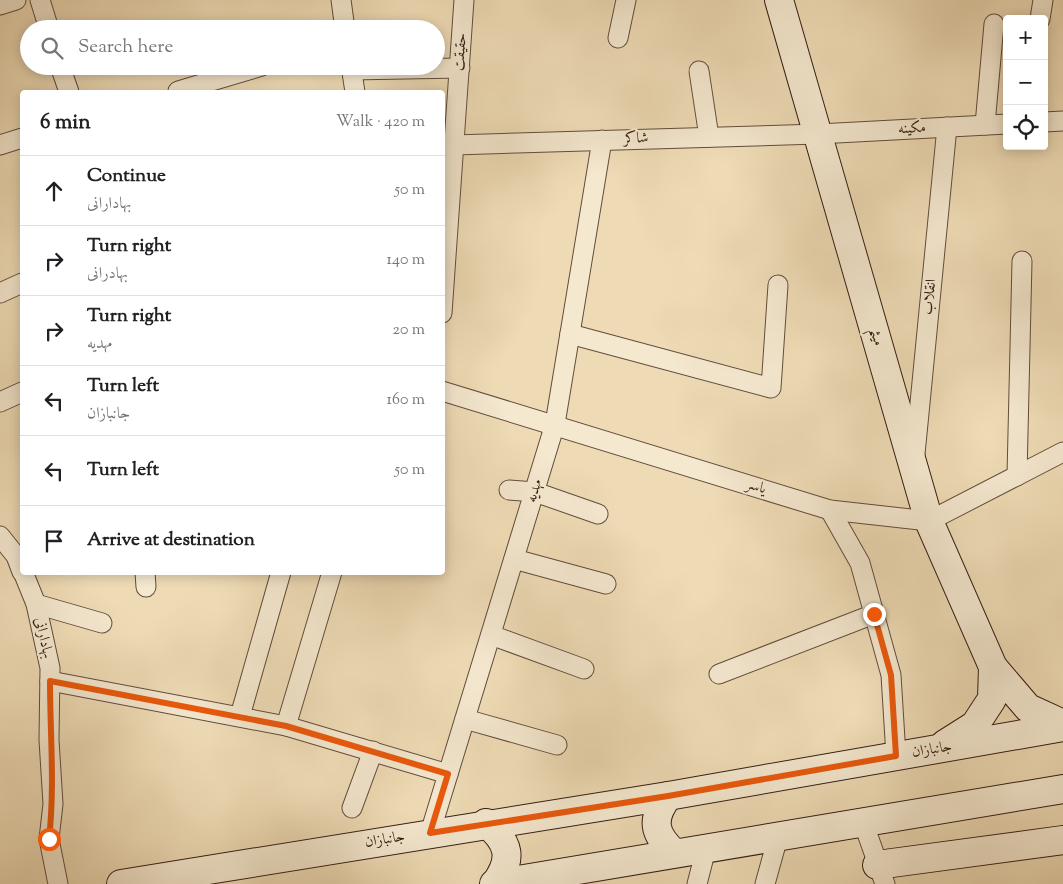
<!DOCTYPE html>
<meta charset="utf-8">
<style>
:root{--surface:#fff;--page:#f2f2f2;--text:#202124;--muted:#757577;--line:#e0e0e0}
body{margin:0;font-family:"Sorts Mill Goudy",Amiri,serif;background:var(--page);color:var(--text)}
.controls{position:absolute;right:15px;top:15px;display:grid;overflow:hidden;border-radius:5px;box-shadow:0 2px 12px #0003}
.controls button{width:45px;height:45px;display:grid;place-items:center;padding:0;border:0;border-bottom:1px solid var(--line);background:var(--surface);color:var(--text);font:25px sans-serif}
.stop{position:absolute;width:15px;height:15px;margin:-11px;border:4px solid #ea580c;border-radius:50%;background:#fff}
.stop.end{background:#ea580c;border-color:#fff;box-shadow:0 1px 5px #0008}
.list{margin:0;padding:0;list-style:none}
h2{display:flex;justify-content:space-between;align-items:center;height:65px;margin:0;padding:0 20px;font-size:21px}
h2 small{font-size:16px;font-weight:400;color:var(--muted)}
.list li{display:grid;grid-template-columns:32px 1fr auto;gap:15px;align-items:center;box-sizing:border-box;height:70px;padding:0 20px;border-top:1px solid var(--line)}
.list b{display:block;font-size:19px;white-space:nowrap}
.list p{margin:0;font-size:16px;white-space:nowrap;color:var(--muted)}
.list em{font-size:16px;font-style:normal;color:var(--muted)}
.icon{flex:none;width:28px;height:28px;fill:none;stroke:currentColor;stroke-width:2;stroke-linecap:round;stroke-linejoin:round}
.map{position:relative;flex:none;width:1063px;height:884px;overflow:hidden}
.search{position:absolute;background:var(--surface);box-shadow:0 2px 12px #0003;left:20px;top:20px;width:425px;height:55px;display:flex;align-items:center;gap:12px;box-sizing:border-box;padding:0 18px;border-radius:28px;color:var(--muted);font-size:19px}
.panel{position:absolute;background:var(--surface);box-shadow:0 2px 12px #0003;left:20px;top:90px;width:425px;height:485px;border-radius:5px}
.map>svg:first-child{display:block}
</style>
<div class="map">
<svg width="1063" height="884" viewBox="0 0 1063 884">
<rect width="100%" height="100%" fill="#eedbb5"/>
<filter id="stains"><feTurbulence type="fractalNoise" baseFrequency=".004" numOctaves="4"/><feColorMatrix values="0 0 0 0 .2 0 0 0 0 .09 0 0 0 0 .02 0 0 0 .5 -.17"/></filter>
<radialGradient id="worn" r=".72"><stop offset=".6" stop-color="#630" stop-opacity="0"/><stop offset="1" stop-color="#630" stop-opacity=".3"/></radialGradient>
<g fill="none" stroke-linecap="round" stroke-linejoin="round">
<defs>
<g id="street">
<path d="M40,0L49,29"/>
<path d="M341,0L345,29"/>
<path d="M0,5L16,0"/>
<path d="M1040,19L1043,0"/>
<path d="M618,38L626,0"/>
<path d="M60,66L69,92"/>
<path d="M351,66L355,92"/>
<path d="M351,70L460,68"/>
<path d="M699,71L709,137"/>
<path d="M178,91L262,66"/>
<path d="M1044,122L1063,121"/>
<path d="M985,125L994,24"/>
<path d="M0,145L22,138"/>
<path d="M454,145L818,134L1007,124"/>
<path d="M0,293L22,283"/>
<path d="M442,313L464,0"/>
<path d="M570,334L771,388L778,285"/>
<path d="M442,391L830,510L929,521L1063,452"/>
<path d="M0,402L22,392"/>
<path d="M915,454L947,127"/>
<path d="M1017,476L1022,261"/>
<path d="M509,490L535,492L598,514"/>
<path d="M830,510L860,563L891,675L896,756"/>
<path d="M0,536L16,556L22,572"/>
<path d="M514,559L606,584"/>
<path d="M23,572L36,604L50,668L49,740L53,804L49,839L58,884"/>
<path d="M145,572L146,587"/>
<path d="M36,604L102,623"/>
<path d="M491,635L584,669"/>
<path d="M719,674L874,614"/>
<path d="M50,681L286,726L448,774"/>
<path d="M240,716L281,572"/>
<path d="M465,719L557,745"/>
<path d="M286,726L332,572"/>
<path d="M352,808L373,751"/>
<path d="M863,822L885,884"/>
<path d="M430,833L555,424L602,140"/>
<path d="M697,884L706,849"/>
<path d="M765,884L778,837"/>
</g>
<g id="secondary">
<path d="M779,0L929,521L993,667"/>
<path d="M945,744L975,725L992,699L993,667L1028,708L1063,724"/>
<path d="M668,796C651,819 653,833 674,853"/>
<path d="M486,823C510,843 513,859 495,884"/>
<path d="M877,865L1063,840"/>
<path d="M121,884L668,796L1063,727"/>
<path d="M494,884L1063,789"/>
</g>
</defs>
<use href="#street" stroke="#624c3c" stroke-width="21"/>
<use href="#secondary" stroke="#341d13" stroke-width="30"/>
<path stroke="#341d13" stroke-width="3" stroke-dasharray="4 2.5" stroke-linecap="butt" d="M124,29L134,25"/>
<use href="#street" stroke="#f4e8cf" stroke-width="19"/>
<use href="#secondary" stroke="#f4e8cf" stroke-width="28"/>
</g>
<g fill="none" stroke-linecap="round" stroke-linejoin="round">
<path stroke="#ea580c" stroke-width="6" d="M49,839C55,786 50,733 50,681L286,726L448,774L430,833L668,796L896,756L891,675L874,614"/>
</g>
<g text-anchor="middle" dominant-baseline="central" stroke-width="4" stroke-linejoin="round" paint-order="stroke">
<g font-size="15" fill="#341d13" stroke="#f4e8cf">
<text transform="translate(461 52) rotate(-86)">حقیقت</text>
<text transform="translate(912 129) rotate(-3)">مکینه</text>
<text transform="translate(636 139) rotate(-2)">شاکر</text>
<text transform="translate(930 297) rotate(-84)">انقلاب</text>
<text transform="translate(876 337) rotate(74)">میثم</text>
<text transform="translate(756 487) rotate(17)">یاسر</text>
<text transform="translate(535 491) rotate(-73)">مهدیه</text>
<text transform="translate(43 638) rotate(77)">بهادارانی</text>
<text transform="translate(932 750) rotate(-9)">جانبازان</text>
<text transform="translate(385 840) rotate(-9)">جانبازان</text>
</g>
</g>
<rect width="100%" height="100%" filter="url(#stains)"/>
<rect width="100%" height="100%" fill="url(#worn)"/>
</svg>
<div class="controls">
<button>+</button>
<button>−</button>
<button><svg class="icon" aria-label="locate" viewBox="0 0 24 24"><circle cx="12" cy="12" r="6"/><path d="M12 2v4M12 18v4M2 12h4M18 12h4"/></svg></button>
</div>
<div class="stop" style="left:49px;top:839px"></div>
<div class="stop end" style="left:874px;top:614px"></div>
<div class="search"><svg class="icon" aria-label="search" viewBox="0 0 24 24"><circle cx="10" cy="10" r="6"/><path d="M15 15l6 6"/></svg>Search here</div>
<section class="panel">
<h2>6 min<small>Walk · 420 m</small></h2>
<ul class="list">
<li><svg class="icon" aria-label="ahead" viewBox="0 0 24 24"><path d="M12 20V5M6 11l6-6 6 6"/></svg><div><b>Continue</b><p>بهادارانی</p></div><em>50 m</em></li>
<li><svg class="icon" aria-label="right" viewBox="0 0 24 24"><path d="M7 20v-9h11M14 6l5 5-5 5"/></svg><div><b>Turn right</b><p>بهادرانی</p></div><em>140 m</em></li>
<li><svg class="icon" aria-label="right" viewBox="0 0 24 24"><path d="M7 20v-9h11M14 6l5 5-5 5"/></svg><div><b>Turn right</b><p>مهدیه</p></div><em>20 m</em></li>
<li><svg class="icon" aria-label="left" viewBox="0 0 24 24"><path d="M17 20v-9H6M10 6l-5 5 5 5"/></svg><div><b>Turn left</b><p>جانبازان</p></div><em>160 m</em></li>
<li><svg class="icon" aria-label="left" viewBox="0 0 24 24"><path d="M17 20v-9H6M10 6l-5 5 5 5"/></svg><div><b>Turn left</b></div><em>50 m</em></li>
<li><svg class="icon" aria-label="arrive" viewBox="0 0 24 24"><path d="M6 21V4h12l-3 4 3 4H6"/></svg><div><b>Arrive at destination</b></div></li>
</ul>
</section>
</div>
